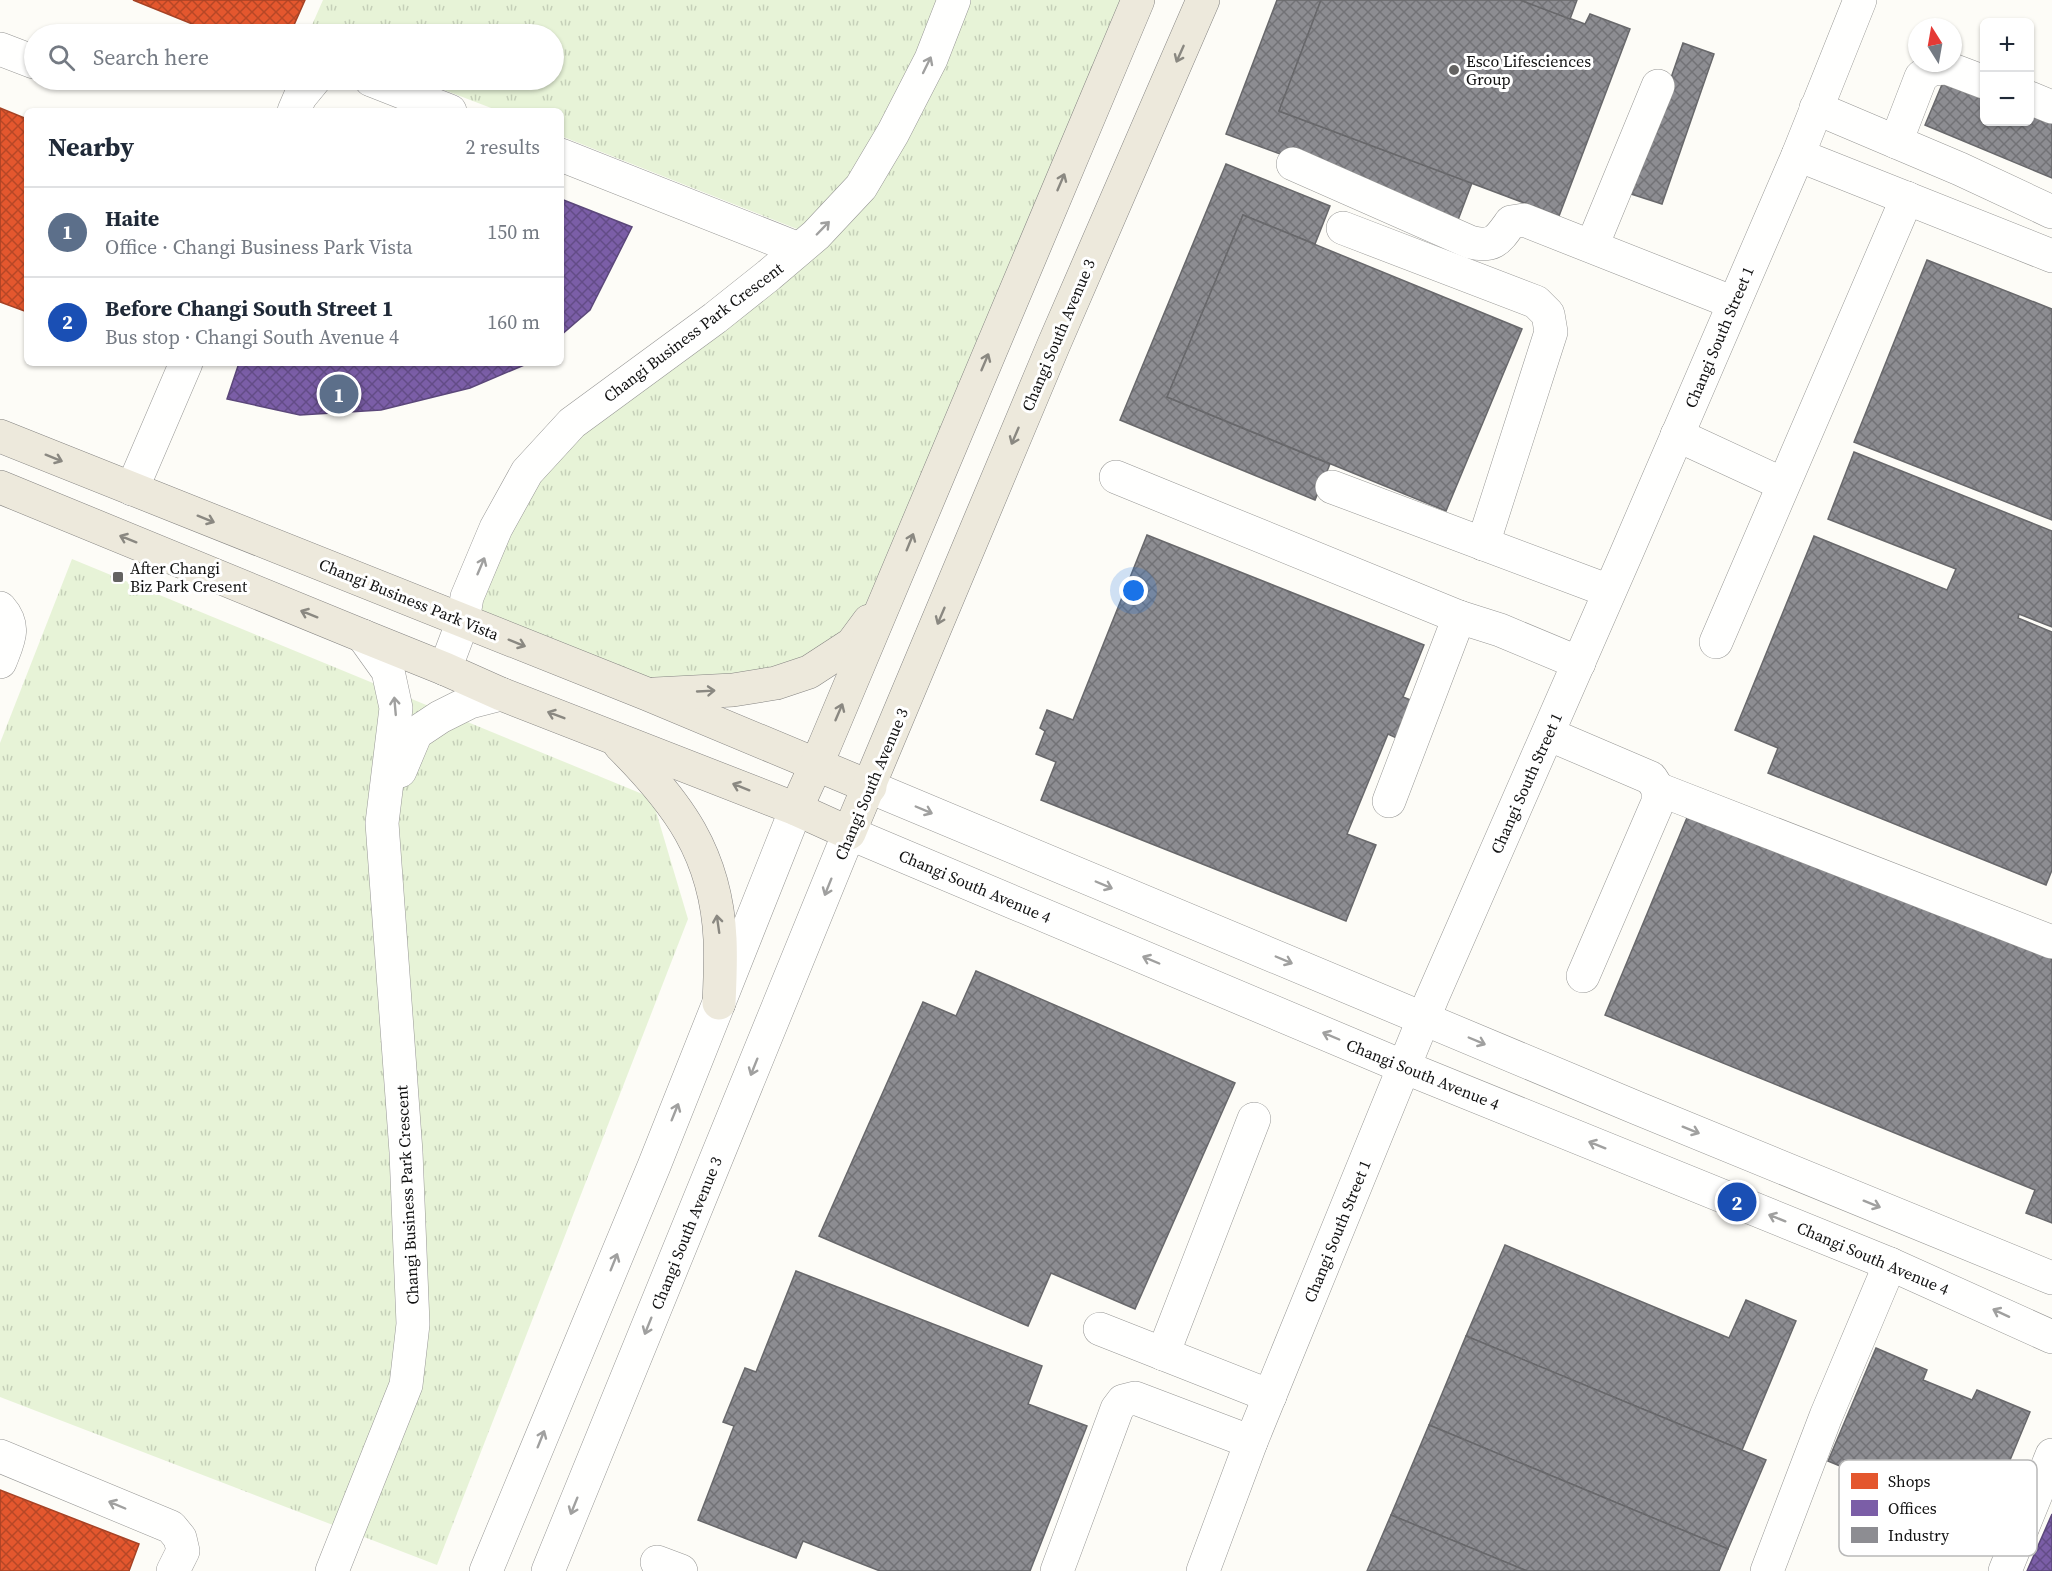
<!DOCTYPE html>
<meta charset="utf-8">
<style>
:root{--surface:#fff;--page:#f6f6f7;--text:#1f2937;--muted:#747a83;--line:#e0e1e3;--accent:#b45309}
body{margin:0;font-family:"Source Serif 4",serif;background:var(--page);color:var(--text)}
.controls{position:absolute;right:18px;top:18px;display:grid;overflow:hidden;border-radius:9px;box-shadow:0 2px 4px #0004}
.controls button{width:54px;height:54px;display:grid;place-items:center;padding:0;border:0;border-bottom:2px solid var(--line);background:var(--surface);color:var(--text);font:30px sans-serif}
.compass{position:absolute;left:1908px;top:18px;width:54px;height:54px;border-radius:50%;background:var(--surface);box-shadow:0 2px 4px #0004;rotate:349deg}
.you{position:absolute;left:1134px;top:591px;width:21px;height:21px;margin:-15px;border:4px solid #fff;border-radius:50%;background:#1a73e8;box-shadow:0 0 0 9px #1a73e833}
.badge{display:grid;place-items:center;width:39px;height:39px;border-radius:50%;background:var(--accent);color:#fff;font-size:20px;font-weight:700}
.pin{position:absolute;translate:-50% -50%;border:3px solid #fff;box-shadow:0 2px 6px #0006}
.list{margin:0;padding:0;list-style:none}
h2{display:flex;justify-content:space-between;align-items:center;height:78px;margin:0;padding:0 24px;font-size:26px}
h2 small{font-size:20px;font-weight:400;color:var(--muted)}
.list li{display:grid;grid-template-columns:39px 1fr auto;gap:18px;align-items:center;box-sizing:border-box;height:90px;padding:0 24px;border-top:2px solid var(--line)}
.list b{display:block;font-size:22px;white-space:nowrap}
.list p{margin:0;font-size:20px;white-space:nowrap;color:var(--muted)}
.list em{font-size:20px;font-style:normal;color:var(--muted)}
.icon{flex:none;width:33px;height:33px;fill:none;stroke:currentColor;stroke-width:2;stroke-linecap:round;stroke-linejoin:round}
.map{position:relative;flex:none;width:2052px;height:1571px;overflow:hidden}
.search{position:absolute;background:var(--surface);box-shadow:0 2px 4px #0004;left:24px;top:24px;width:540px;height:66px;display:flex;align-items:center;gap:15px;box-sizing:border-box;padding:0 21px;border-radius:33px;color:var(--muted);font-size:22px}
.panel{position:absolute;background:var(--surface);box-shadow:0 2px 4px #0004;left:24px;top:108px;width:540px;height:258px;border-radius:9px}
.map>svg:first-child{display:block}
</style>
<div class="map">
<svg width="2052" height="1571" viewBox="0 0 2052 1571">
<defs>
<pattern id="grass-tufts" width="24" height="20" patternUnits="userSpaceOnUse" patternTransform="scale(1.5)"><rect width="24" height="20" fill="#e7f3d7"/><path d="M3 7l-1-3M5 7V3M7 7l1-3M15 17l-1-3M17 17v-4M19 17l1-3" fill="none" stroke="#c5cfb8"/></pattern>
<pattern id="shops-cross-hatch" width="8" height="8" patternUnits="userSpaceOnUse" patternTransform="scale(1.5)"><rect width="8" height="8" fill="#e4572e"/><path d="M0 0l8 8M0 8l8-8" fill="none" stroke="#b74726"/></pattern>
<pattern id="offices-cross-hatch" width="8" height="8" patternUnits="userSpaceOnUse" patternTransform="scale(1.5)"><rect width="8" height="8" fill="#7b5ea7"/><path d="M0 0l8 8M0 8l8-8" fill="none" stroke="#634c87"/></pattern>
<pattern id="industry-cross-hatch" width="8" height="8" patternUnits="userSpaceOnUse" patternTransform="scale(1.5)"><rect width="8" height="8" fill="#8d8d92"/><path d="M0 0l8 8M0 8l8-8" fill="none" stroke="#727276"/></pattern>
</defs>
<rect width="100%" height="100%" fill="#fdfcf7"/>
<g fill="url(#grass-tufts)">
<path d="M323,0H1134L887,596L809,671L647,694L463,621L527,473L815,236L561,136V111H499L418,80H554V34H308Z"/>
<path d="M72,559L652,798L688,919L437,1565L0,1397V743Z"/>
</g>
<g fill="url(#shops-cross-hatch)" stroke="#a54225" stroke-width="1.5">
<path d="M133,0H305L290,34H217Z"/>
<path d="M0,108L27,119V312L0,302Z"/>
<path d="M0,1490L139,1544L129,1571H0Z"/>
</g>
<g fill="url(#offices-cross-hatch)" stroke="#5b477a" stroke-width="1.5">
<path d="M561,199L632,227L590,310L561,335Z"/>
<path d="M239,363H529L470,388L381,410L300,415L227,399Z"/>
<path d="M2052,1514V1571H2027Z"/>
</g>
<g fill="url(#industry-cross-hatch)" stroke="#68686b" stroke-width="1.5">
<path d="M1277,0H1321L1279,111L1472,183L1458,220L1226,134Z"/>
<path d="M1321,0H1520L1585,24L1590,14L1630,29L1559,216L1279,111Z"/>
<path d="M1520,0H1577L1570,19Z"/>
<path d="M1683,43L1714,54L1662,204L1631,194Z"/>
<path d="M1946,75L1984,91V122H2030V110L2052,119V178L1925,125Z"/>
<path d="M1226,164L1330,206L1315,244L1243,215L1167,397L1330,464L1315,500L1120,420Z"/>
<path d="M1243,215L1522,329L1446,511L1167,397Z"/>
<path d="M1927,260L2052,309V520L1854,442Z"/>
<path d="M1854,452L2052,531V627L2019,614L2018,618L2052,632V870L2046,885L1768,773L1778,748L1735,730L1814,536L1947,590L1956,569L1828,519Z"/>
<path d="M1147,535L1424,645L1403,697L1418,703L1403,741L1388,734L1347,834L1376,845L1346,921L1041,800L1056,762L1036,754L1045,731L1040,728L1047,710L1073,720Z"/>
<path d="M1691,808L2052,956V1223L2026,1213L2035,1190L1605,1015Z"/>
<path d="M976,971L1235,1083L1135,1309L1051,1273L1028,1326L819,1236L923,1002L956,1016Z"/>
<path d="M1505,1245L1729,1338L1746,1300L1796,1321L1742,1450L1466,1336Z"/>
<path d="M796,1271L1042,1366L1028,1404L1087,1426L1030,1571H880L803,1541L796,1558L698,1520L734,1426L723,1422L745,1368L756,1372Z"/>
<path d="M1466,1336L1766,1460L1728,1549L1429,1425Z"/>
<path d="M1876,1348L1927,1370L1923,1380L1972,1400L1977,1390L2030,1412L1983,1525L1828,1461Z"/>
<path d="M1429,1425L1728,1549L1719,1571H1527L1391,1515Z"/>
<path d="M1391,1515L1527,1571H1367Z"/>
</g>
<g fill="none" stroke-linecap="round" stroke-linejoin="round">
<defs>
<g id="minor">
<path d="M0,49L34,62"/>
<path d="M371,80L450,111"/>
<path d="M2030,98L2052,107"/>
<path d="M1816,108L1960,169L2052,212"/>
<path d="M294,111L300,97L314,80"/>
<path d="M1896,142L1921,77L1931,69L1947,68L1984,82"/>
<path d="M561,155L799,249"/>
<path d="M1798,155L2052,256"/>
<path d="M1293,164L1470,242C1494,248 1498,240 1511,222L1524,220L1734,303"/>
<path d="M1343,228L1536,302L1548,314L1551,332L1483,544"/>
<path d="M1592,246L1658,86"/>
<path d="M1677,435L1783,484"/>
<path d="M1116,477L1459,617L1500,630L1579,663"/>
<path d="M1332,487L1609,591"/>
<path d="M132,489L186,363"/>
<path d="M0,608C17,627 8,641 0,662"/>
<path d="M1716,642L1907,198"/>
<path d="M445,669L463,621L467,597L496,528L527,472L572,423L715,318L769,275L816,235L861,187L893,133L931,59L954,0"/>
<path d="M1548,734L1651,778L1658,789V802L1583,976"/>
<path d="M400,771L416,733L440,717L470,702L501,694"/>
<path d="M870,787L1637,1108L2052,1278"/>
<path d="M1658,789L2052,942"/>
<path d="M1389,801L1459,617"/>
<path d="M1100,1329L1270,1396"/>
<path d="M1163,1354L1254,1119"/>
<path d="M0,1456L171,1527L180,1538L183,1551L173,1571"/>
<path d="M657,1562L681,1571"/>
<path d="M332,1571L406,1385L413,1324L406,1152L382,823L396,708L388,671L363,636"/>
<path d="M486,1571L654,1166L796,809"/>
<path d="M548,1571L849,833L1404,1067L1890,1264L2052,1337"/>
<path d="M1057,1571L1117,1409L1123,1401L1135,1398L1251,1442"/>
<path d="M1203,1571L1251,1442L1432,998L1627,552L1798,155L1860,0"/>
<path d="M1767,1571L1826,1416L1890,1264"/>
<path d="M2005,1571L2052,1455"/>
</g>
<g id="major">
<path d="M0,436L647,694L870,787"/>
<path d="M0,487L363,636L445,669L501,694L796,809L849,833L1054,344L1203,0"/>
<path d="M655,694L733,690L776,683L809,672L852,644L869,621"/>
<path d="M620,745C678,803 716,854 720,939C721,960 720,982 719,1003"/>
<path d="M796,809L824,747L1138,0"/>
</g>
</defs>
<use href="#minor" stroke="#979795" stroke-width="34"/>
<use href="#major" stroke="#858482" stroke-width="34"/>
<use href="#minor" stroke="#fffffe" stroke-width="33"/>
<use href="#major" stroke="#ede9dc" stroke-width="33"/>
</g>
<defs><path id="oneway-shaft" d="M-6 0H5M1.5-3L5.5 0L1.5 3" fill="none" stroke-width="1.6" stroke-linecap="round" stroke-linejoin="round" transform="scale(1.5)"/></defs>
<g stroke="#8a8881">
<use href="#oneway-shaft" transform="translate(1180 54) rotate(114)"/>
<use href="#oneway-shaft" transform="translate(1061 182) rotate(-67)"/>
<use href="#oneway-shaft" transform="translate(985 362) rotate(-67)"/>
<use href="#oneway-shaft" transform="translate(1015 436) rotate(113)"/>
<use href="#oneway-shaft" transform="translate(54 458) rotate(22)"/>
<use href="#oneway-shaft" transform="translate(206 519) rotate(22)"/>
<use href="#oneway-shaft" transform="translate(128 539) rotate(-158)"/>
<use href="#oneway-shaft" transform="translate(910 542) rotate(-68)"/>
<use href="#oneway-shaft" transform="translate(309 614) rotate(-158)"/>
<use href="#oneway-shaft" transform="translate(941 616) rotate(113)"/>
<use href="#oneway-shaft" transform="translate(517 643) rotate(22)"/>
<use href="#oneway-shaft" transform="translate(706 691) rotate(-3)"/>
<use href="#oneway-shaft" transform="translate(839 712) rotate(-67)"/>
<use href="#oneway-shaft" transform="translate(556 715) rotate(-159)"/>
<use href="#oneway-shaft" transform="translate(741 787) rotate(-158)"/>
<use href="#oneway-shaft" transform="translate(718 924) rotate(-98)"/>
</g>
<g stroke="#a0a09f">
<use href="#oneway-shaft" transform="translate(927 65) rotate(-64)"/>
<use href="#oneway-shaft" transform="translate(823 228) rotate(-46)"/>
<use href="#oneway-shaft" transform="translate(481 566) rotate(-67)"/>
<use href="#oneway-shaft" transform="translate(395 706) rotate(-95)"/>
<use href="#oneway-shaft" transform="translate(924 810) rotate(23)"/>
<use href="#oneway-shaft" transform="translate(1104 885) rotate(23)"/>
<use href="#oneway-shaft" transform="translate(828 887) rotate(112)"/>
<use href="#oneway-shaft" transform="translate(1151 960) rotate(-157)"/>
<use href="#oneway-shaft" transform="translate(1284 960) rotate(23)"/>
<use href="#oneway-shaft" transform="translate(1331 1036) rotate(-157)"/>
<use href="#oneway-shaft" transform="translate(1477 1041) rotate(23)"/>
<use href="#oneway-shaft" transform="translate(754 1067) rotate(112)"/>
<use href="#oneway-shaft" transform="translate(675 1112) rotate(-68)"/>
<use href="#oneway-shaft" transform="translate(1691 1130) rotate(22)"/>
<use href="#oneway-shaft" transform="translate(1597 1145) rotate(-158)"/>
<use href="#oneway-shaft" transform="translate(1872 1204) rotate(22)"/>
<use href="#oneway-shaft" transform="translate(1777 1218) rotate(-158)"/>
<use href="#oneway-shaft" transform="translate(614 1262) rotate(-68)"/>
<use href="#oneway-shaft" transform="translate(2001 1313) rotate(-155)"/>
<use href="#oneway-shaft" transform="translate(648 1326) rotate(112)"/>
<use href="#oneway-shaft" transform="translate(541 1439) rotate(-68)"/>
<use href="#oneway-shaft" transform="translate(117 1505) rotate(-157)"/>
<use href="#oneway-shaft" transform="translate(574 1506) rotate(112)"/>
</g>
<g fill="#646362" stroke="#fff" stroke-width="2">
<circle cx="1454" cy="70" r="6"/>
<rect x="112" y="571" width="12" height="12" rx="3"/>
</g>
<g text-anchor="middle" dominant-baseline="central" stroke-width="6" stroke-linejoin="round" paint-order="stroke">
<g font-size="16" fill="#111" stroke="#fff" text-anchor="start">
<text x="1466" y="61">Esco Lifesciences<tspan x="1466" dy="18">Group</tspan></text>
<text x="130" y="568">After Changi<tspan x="130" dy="18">Biz Park Cresent</tspan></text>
</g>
<g font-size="16" fill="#111" stroke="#fff">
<text transform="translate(693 332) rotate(-37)">Changi Business Park Crescent</text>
<text transform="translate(1058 335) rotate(-67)">Changi South Avenue 3</text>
<text transform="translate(1719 337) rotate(-67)">Changi South Street 1</text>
<text transform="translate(409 599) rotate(22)">Changi Business Park Vista</text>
<text transform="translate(1526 783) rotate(-66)">Changi South Street 1</text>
<text transform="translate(871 784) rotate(-67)">Changi South Avenue 3</text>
<text transform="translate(975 886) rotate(23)">Changi South Avenue 4</text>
<text transform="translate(1423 1074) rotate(22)">Changi South Avenue 4</text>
<text transform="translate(407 1195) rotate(-93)">Changi Business Park Crescent</text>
<text transform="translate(1337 1231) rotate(-68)">Changi South Street 1</text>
<text transform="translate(686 1233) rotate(-68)">Changi South Avenue 3</text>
<text transform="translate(1873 1258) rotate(23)">Changi South Avenue 4</text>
</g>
</g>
<rect x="1839" y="1460" width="198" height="96" rx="9" fill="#fff" stroke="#b8b8b8" stroke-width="1.5"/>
<rect x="1851" y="1473" width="27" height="16" fill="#e4572e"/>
<rect x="1851" y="1500" width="27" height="16" fill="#7b5ea7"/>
<rect x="1851" y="1527" width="27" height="16" fill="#8d8d92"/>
<g font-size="16" fill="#111">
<text x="1888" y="1487">Shops</text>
<text x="1888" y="1514">Offices</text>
<text x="1888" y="1541">Industry</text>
</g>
</svg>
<div class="controls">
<button>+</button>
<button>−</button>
</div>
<svg class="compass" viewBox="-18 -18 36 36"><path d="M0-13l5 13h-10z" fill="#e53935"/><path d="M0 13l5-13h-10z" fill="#747a83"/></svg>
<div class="you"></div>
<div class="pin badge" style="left:339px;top:394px;background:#5c6f8a">1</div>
<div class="pin badge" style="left:1737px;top:1202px;background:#1a4fb4">2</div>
<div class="search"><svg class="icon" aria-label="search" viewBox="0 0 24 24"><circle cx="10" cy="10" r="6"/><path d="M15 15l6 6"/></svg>Search here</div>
<section class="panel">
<h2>Nearby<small>2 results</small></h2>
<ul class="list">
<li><span class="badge" style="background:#5c6f8a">1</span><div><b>Haite</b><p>Office · Changi Business Park Vista</p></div><em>150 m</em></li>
<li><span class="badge" style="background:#1a4fb4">2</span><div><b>Before Changi South Street 1</b><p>Bus stop · Changi South Avenue 4</p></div><em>160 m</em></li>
</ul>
</section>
</div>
